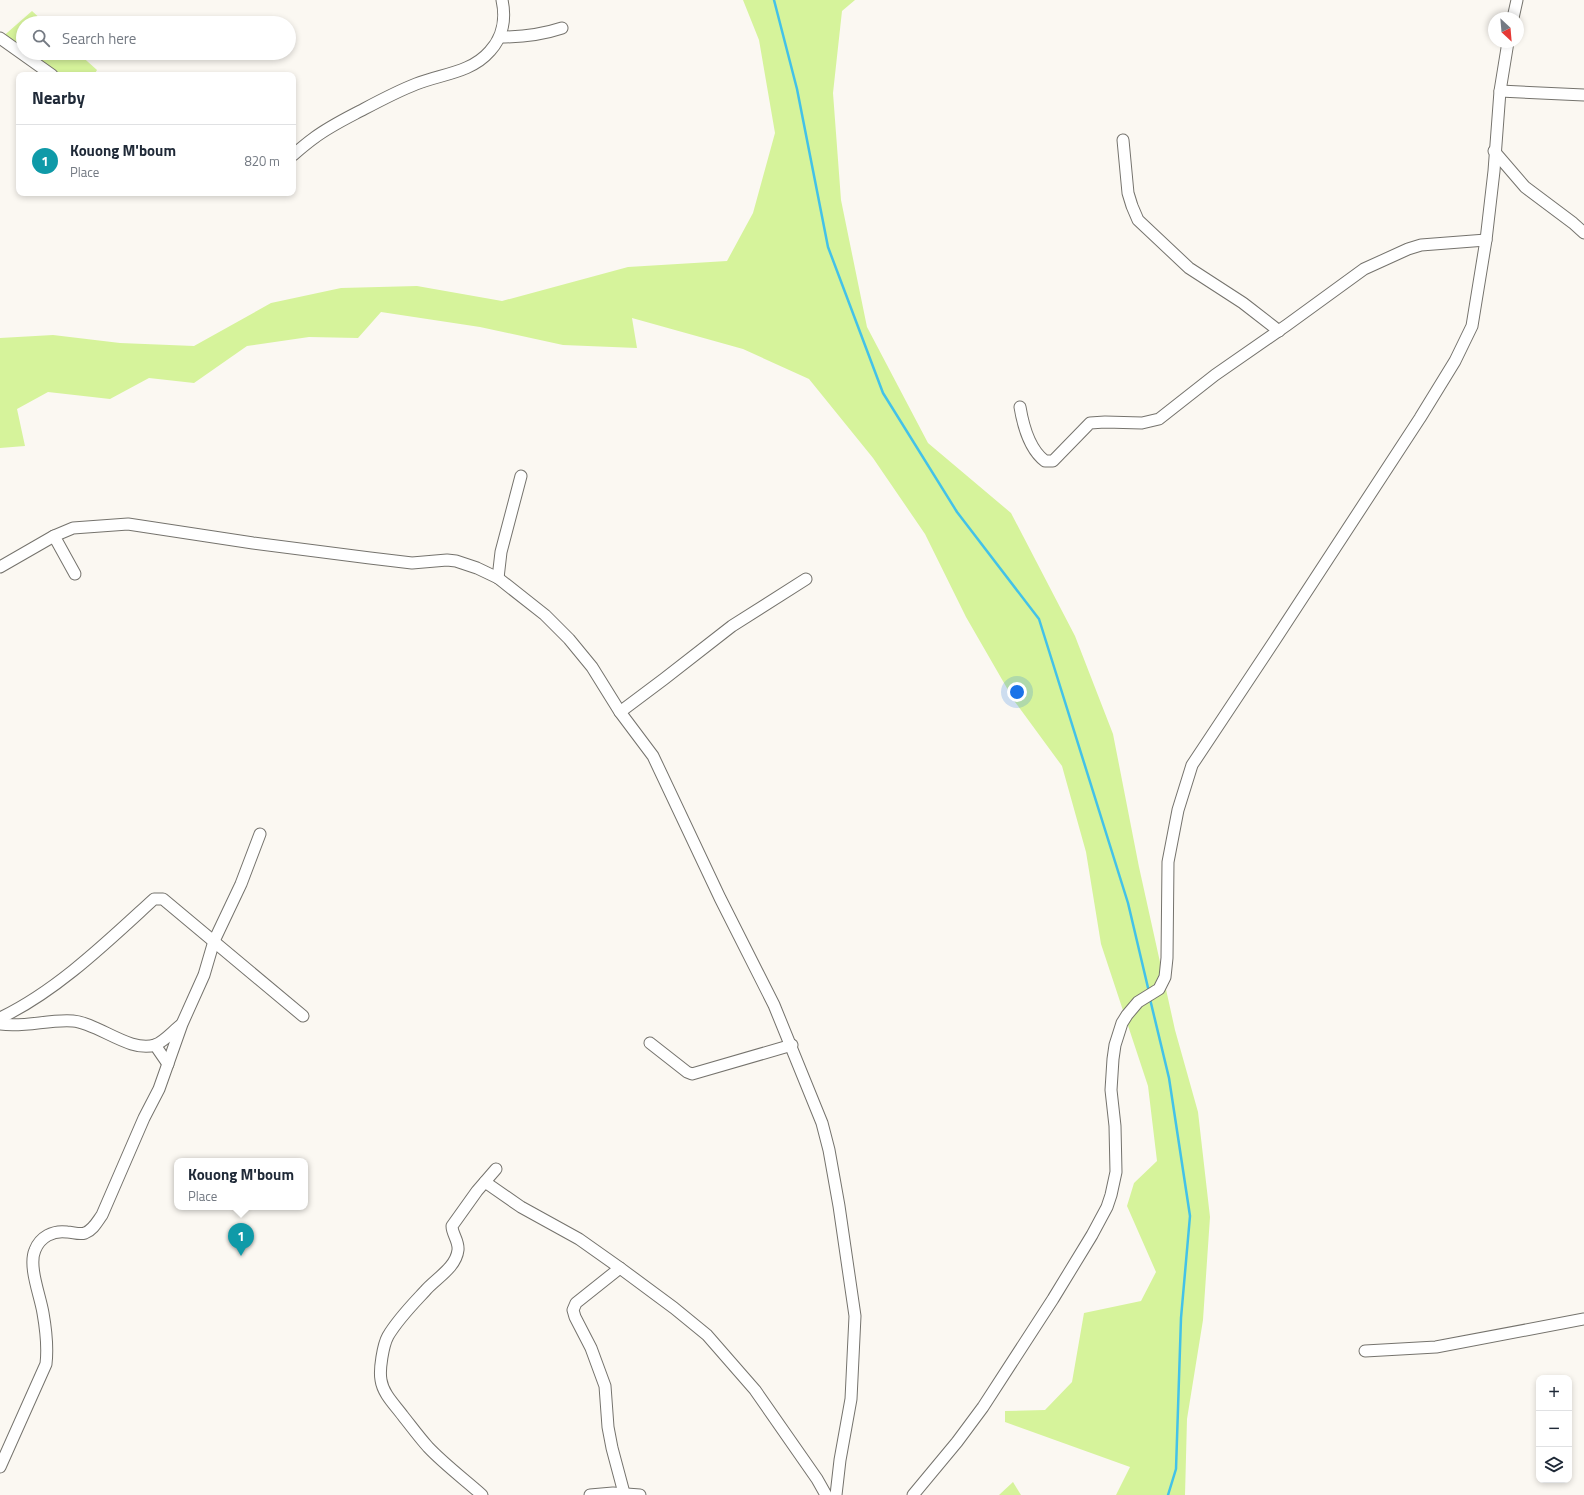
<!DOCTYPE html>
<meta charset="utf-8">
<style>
:root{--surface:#fff;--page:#f6f6f7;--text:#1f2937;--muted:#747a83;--line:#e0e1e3;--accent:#32946e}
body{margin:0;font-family:"Titillium Web",sans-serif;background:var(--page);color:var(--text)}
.controls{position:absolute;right:12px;bottom:12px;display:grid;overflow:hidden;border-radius:8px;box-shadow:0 2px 6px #0003}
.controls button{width:36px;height:36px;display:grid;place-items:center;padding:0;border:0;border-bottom:1px solid var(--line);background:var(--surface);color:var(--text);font:20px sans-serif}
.compass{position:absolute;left:1488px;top:12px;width:36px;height:36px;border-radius:50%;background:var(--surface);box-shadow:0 2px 6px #0003;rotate:154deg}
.you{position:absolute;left:1017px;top:692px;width:14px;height:14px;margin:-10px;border:3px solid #fff;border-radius:50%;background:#1a73e8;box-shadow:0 0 0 6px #1a73e833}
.badge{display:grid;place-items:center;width:26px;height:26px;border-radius:50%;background:var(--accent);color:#fff;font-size:13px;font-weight:700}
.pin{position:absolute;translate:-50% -33px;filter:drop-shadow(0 1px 2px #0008)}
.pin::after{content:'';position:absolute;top:21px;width:14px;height:12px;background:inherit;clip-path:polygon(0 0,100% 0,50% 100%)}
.popup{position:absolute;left:174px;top:1158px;width:134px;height:52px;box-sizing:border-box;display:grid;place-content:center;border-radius:8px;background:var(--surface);filter:drop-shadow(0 1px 3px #0005);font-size:13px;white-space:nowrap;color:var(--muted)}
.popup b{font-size:15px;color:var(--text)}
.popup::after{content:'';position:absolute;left:50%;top:100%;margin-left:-8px;border:8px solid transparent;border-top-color:var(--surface)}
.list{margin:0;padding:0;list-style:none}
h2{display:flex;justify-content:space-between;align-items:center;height:52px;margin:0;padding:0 16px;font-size:17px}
h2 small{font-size:13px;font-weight:400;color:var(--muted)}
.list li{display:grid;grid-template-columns:26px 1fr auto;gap:12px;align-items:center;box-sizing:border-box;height:72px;padding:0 16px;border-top:1px solid var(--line)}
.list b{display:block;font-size:15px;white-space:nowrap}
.list p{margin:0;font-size:13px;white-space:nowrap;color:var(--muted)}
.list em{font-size:13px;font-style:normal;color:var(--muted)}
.icon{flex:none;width:22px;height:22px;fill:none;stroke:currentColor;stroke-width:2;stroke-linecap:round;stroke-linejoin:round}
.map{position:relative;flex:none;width:1584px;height:1495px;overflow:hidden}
.search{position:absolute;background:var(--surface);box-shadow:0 2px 6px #0003;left:16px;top:16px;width:280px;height:44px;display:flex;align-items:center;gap:10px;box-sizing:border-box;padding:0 14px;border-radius:22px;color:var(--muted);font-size:15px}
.panel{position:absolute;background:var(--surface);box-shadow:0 2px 6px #0003;left:16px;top:72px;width:280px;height:124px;border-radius:8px}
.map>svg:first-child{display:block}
</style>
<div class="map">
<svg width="1584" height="1495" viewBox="0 0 1584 1495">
<rect width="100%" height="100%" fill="#fbf8f2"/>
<g fill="#d6f39b">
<path d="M743,0H855L842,11L833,93L841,200L867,327L928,443L1011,513L1075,636L1113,734L1139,867L1175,1030L1198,1112L1210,1217L1203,1320L1187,1419L1185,1495H1116L1130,1467L1005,1422V1411L1045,1410L1072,1382L1084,1313L1141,1301L1156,1272L1127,1206L1134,1183L1157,1161L1148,1086L1101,944L1086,852L1062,766L1015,702L966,617L925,534L873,458L809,379L743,349L632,318L637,348L563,345L480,327L381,312L358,338L309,337L247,346L194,383L149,378L110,399L48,392L17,409L25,446L0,448V338L53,335L120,343L194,346L271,303L341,288L417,286L502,301L628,267L727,261L753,213L775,133L759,40Z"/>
<path d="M32,11L45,23H23V53H78L97,70L94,75H52L0,39Z"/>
<path d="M1013,1482L1021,1495H999Z"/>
</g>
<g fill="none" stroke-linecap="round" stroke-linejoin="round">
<g stroke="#43c2e8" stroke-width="2.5">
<path d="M774,0L797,89L828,247L883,393L957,512L1039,619L1128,903L1149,992"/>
<path d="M1150,999L1169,1078L1190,1216L1181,1318L1176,1469L1168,1495"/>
</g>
<defs>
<g id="minor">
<path d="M1513,18L1517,0"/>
<path d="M500,37C521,37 541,35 562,28"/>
<path d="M0,38L52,75"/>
<path d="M1500,91L1584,95"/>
<path d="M1123,140L1128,193L1132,206L1138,220L1189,268L1243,303L1279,331"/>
<path d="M1494,151L1525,187L1573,223L1584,233"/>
<path d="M293,155C300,149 307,143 314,138C330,126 347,118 364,109C381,100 398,91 416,84C441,74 471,73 490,51C503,37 506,18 502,0"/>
<path d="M1020,407C1023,425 1029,449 1045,461H1053L1090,423L1105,422L1142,423L1159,419L1215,375L1287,325L1364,269L1408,249L1421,245L1486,240"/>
<path d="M54,536L75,574"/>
<path d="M0,567L54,536L73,528L128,524L253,543L370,558L412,563L447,560L456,561L477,568L498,578L545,615L569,639L592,667L620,712L653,756L720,898L774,1005L822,1123L829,1150L839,1206L855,1316L851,1399L840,1460L836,1495"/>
<path d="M498,578L501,552L521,476"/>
<path d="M620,712L664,679L732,626L806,579"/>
<path d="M0,1018C57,991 108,941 154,899H163L303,1016"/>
<path d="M0,1024C24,1028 49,1019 73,1021C98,1023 130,1053 155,1045C164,1042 173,1031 181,1025"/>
<path d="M650,1043L687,1072L692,1074L792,1045"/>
<path d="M155,1045L168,1064"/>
<path d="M485,1182L521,1207L579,1239L620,1268L674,1308L707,1335L755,1390L817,1479L826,1495"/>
<path d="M620,1268L576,1303L573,1310L575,1317L591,1348L605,1386L608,1427L612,1448L624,1493"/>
<path d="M1365,1351L1436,1347L1584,1319"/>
<path d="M0,1467L46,1364C48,1347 46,1330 43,1313C40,1295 28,1266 35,1250C40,1237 53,1230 67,1232C73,1232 79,1235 85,1233C93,1230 97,1222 102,1215L144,1118L159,1089L182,1024L204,975L214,941L241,884L260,834"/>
<path d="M482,1495C464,1479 444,1464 428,1447C419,1437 411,1426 403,1416C395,1405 383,1394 381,1380C379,1370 383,1345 388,1336C398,1319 412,1305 425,1291C435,1279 456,1268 458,1250C459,1241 452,1234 452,1226L477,1191L496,1169"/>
<path d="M590,1495L613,1493L640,1495"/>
<path d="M913,1495L957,1442L983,1407L1053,1299L1092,1235L1107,1207L1111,1195L1116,1172L1115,1126L1111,1090L1113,1059L1115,1045L1122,1023L1127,1015L1138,1002L1159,989L1165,977L1167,958L1168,862L1178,810L1192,765L1275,640L1420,418L1455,361L1472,326L1486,240L1494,171L1500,91L1508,42"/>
</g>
</defs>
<use href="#minor" stroke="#75736d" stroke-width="13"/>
<use href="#minor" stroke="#fff" stroke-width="11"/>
</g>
</svg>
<div class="controls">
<button>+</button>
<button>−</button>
<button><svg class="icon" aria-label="layers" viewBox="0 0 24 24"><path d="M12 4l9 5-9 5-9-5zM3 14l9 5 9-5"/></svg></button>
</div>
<svg class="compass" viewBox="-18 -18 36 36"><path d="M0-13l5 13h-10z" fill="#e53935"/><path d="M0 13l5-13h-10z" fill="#747a83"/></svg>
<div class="you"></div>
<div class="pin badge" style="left:241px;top:1256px;background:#0f9aa8">1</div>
<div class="popup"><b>Kouong M'boum</b>Place</div>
<div class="search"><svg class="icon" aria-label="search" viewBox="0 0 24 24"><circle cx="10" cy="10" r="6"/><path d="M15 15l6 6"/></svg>Search here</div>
<section class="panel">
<h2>Nearby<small></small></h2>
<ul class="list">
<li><span class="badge" style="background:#0f9aa8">1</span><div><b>Kouong M'boum</b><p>Place</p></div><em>820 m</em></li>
</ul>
</section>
</div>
